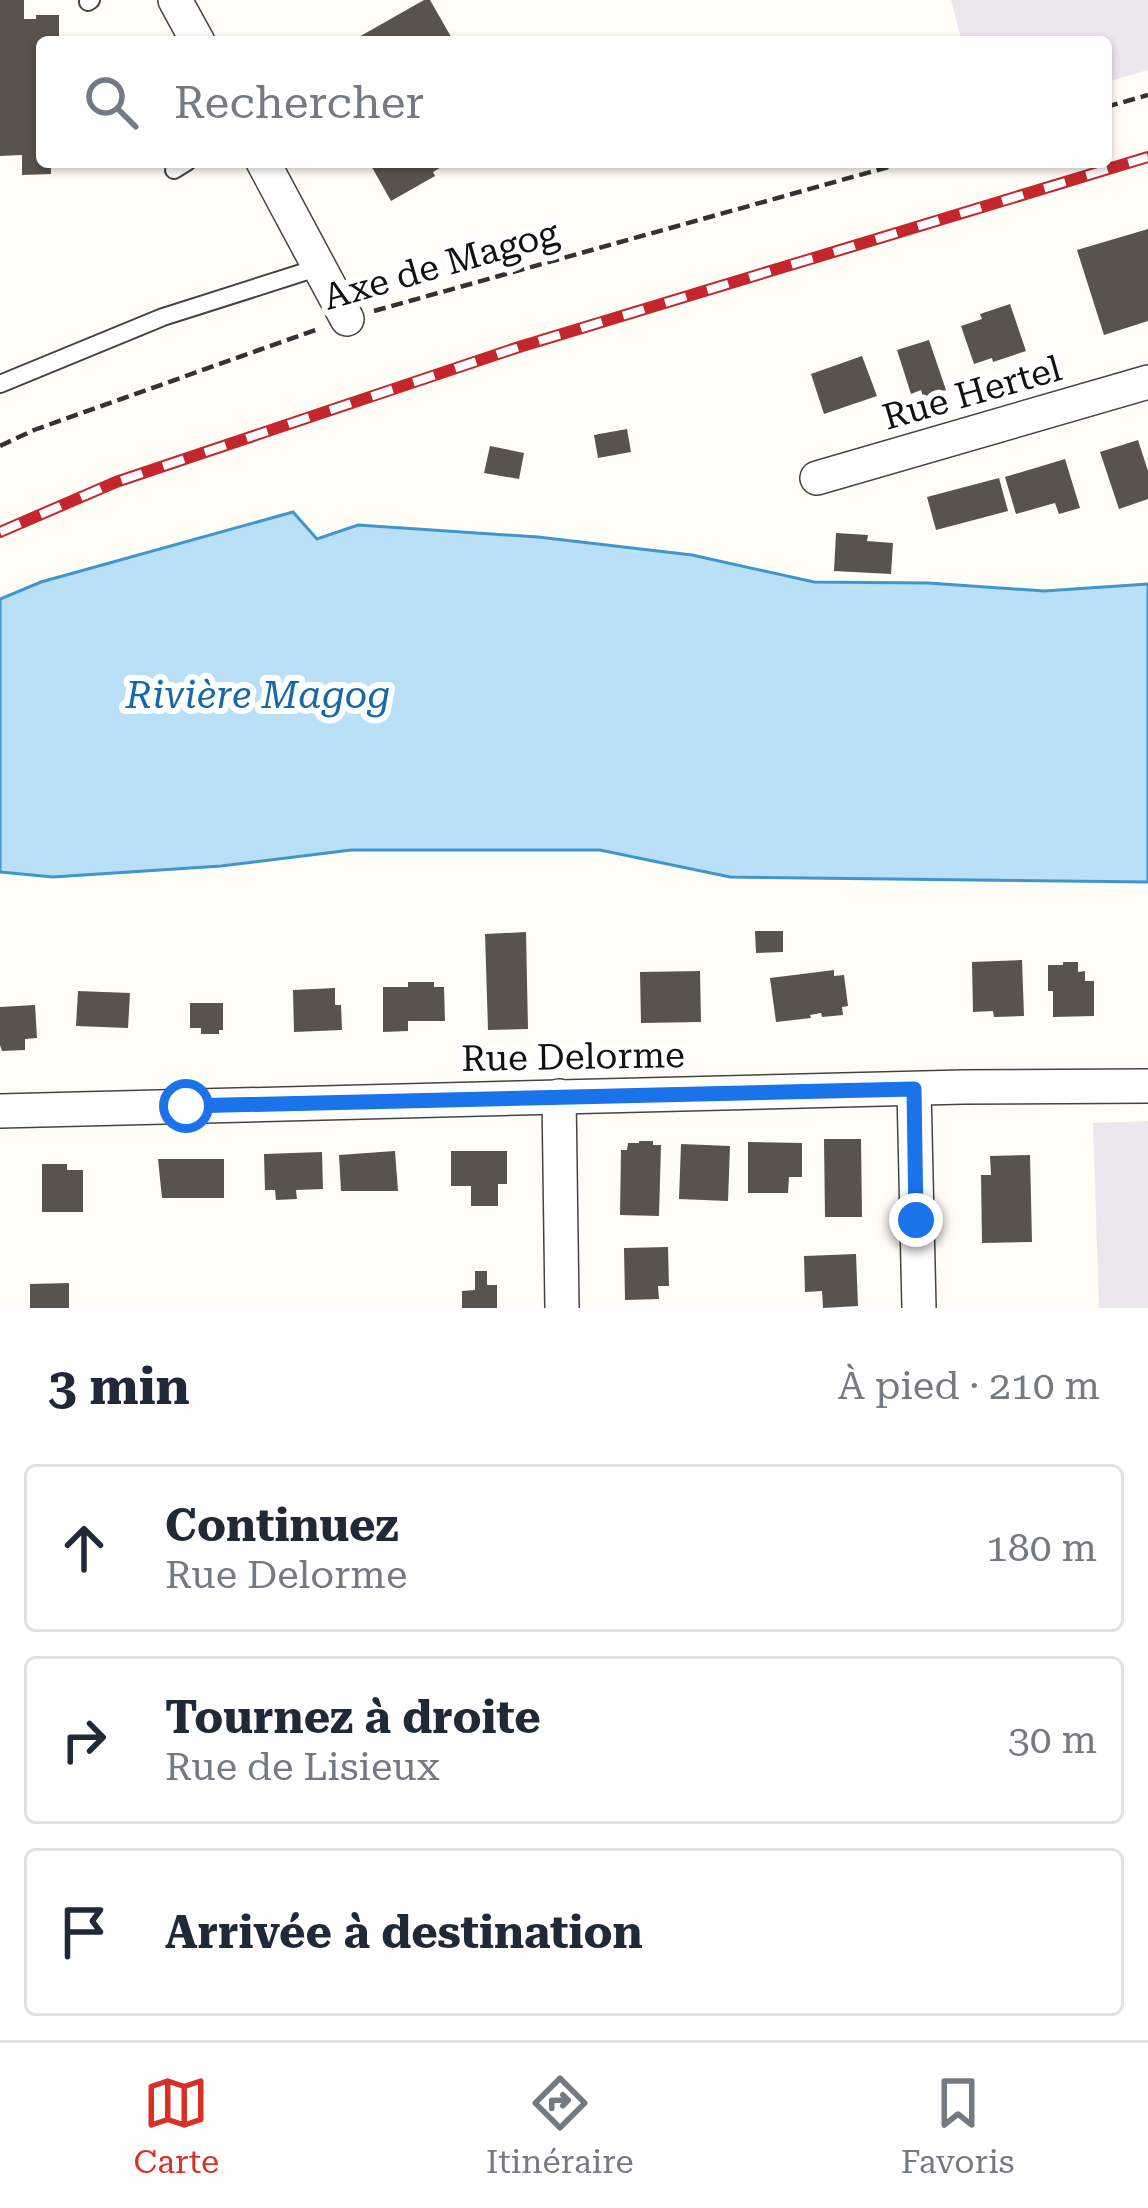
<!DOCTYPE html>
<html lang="fr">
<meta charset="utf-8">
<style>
:root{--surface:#fff;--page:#f6f6f7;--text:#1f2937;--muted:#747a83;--line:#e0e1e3;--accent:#d93025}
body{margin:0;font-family:"Roboto Serif",serif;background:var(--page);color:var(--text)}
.stop{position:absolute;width:36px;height:36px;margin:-27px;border:9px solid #1a73e8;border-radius:50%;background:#fff}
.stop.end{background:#1a73e8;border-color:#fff;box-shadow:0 3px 12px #0008}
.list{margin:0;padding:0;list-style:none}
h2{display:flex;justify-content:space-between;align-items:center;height:156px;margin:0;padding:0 48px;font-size:51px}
h2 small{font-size:39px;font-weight:400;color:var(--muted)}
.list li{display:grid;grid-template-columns:78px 1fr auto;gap:36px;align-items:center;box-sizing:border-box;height:168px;margin:0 24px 24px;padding:0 24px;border:3px solid var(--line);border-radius:12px}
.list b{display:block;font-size:45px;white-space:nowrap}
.list p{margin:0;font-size:39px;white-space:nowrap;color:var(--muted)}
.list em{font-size:39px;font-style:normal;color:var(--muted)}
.icon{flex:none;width:66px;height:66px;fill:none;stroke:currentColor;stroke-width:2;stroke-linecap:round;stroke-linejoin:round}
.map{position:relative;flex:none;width:1148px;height:1308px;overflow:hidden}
.search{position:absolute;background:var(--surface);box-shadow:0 3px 9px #0004;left:36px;right:36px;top:36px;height:132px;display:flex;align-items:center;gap:30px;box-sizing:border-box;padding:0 42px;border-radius:12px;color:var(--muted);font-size:45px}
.sheet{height:732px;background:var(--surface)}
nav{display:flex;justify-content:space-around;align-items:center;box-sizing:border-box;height:168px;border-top:3px solid var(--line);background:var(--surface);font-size:33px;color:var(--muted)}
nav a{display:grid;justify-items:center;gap:6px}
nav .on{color:var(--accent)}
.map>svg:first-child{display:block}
</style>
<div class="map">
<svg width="1148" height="1308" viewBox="0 0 1148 1308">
<rect width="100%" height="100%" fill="#fffdf5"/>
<g fill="#eee6ef">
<path d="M951,0H1148V70L1106,82V42H962Z"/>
<path d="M1148,1121V1308H1099L1093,1123Z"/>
</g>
<path fill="#b9e0f7" stroke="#3f96cf" stroke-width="3" d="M293,512L317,539L358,525L538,537L692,555L814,582L928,583L1044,591L1148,584V882L730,877L600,850H351L221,866L53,877L0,872V599L41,582Z"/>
<g fill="#5a524d">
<path d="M0,0H24V19H36V15H59V38H55V42H42V162H51V174L22,175V155L0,156Z"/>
<path d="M424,0H430L454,42H350Z"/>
<path d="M369,162H450L433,172L435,176L391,201Z"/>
<path d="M1148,229V321L1104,335L1077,250Z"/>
<path d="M1010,304L1026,351L993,362L992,358L974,364L961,326L982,319L980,314Z"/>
<path d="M929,340L946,390L923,397L921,390L911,394L897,350Z"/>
<path d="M862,356L877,396L824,414L811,374Z"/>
<path d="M627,429L631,452L598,458L594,435Z"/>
<path d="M1138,440L1148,471V499L1119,509L1100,452Z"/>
<path d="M490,446L524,453L519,479L484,473Z"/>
<path d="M1065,459L1080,508L1059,514L1055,503L1016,514L1005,477Z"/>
<path d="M999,478L1008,511L936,530L927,497Z"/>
<path d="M836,533L868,535L867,541L893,543L891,574L834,571Z"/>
<path d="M755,931H783V952L756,953Z"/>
<path d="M526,932L528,1029L488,1030L485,934Z"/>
<path d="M1022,960L1024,1016L994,1017L993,1011L973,1012L972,962Z"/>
<path d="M1063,962H1078V972L1085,971V981H1094V1016L1053,1017V991H1048V965H1063Z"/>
<path d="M834,970V976L844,975L848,1006L842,1007L843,1015L822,1017L821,1013L810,1015L811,1018L776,1022L770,978Z"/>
<path d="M700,971L701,1022L641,1023L640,972Z"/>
<path d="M408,982H434V987H444L445,1021H408V1031L383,1032V987H408Z"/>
<path d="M335,988V1005H341L342,1030L294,1032L293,990Z"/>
<path d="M78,991L130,993L128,1028L76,1026Z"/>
<path d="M190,1003H223V1030H219V1034H201V1028H190Z"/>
<path d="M35,1005L37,1038L25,1039V1050L2,1051L0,1045V1007Z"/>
<path d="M824,1139H861L862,1217H825Z"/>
<path d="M639,1141H653V1145H661L659,1216L620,1215L621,1150H627L628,1143H639Z"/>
<path d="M748,1142L802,1143V1177H789L788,1193H748Z"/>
<path d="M681,1144L730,1146L728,1201L679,1199Z"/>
<path d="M395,1151L398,1191H341L339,1155Z"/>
<path d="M451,1151H507V1184H498V1206H471V1186H451Z"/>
<path d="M322,1152L323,1189L296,1190L297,1199L276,1200L275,1190H265L264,1154Z"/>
<path d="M1030,1155L1032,1242L982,1243L981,1175H991L990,1156Z"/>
<path d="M158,1159H224V1198H162Z"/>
<path d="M42,1164H67V1170H83V1212H42Z"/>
<path d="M668,1247L669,1286H658L659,1299L625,1300L624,1248Z"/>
<path d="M856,1254L858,1306L823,1308L822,1291L805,1292L804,1256Z"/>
<path d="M475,1271H487V1285H497V1308H462V1291L475,1290Z"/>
<path d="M69,1283V1308H30V1284Z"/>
</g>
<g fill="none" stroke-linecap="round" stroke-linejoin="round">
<defs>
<g id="service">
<path d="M88,2L91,0"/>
<path d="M174,170L187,162"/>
<path d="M0,384L163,317L320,267"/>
</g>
<g id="minor">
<path d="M175,0L198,42"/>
<path d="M263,162L347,319"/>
<path d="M817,478L1148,382"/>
<path d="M914,1089L919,1308"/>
<path d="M559,1096L562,1308"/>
<path d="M0,1111L963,1087L1148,1086"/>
</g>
</defs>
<use href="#service" stroke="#444" stroke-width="20"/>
<use href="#minor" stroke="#444" stroke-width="36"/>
<g stroke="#333" stroke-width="4.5" stroke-dasharray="12 6" stroke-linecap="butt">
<path d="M1106,107L1148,95"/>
<path d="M374,311L906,162"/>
<path d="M0,446L34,430L318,329"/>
</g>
<use href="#service" stroke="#fff" stroke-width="16"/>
<use href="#minor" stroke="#fff" stroke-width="33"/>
<defs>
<path id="rail" d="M0,532L116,482L519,347L1148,157"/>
</defs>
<use href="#rail" stroke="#c4262e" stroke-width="12"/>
<use href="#rail" stroke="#fff" stroke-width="8" stroke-dasharray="22" stroke-linecap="butt"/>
</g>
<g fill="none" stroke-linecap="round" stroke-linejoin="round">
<path stroke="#1a73e8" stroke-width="15" d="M186,1106L914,1089L916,1220"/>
</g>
<g text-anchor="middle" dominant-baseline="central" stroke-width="12" stroke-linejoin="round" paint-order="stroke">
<g font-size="36" fill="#111" stroke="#fff">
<text transform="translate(441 265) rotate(-16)">Axe de Magog</text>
<text transform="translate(972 393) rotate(-16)">Rue Hertel</text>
<text transform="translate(573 1057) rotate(-1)">Rue Delorme</text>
</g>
<g font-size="39" font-style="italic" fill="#1768a6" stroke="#fff">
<text x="258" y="695">Rivière Magog</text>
</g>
</g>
</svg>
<div class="stop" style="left:186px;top:1106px"></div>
<div class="stop end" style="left:916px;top:1220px"></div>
<div class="search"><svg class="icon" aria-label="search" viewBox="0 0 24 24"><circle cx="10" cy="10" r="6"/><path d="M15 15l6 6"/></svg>Rechercher</div>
</div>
<section class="sheet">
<h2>3 min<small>À pied · 210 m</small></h2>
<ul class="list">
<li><svg class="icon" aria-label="ahead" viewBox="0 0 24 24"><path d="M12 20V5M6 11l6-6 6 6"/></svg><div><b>Continuez</b><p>Rue Delorme</p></div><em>180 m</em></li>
<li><svg class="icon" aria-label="right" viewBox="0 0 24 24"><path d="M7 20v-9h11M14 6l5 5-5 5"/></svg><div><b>Tournez à droite</b><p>Rue de Lisieux</p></div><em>30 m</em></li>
<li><svg class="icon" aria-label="arrive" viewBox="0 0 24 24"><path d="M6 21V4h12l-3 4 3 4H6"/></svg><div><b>Arrivée à destination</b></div></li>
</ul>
</section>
<nav>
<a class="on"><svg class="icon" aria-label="map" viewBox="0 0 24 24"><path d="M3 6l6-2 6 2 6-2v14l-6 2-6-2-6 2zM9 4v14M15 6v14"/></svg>Carte</a>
<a><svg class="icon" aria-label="directions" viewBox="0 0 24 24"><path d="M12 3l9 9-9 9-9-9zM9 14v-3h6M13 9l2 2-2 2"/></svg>Itinéraire</a>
<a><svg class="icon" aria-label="saved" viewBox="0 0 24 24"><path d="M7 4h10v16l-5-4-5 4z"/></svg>Favoris</a>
</nav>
